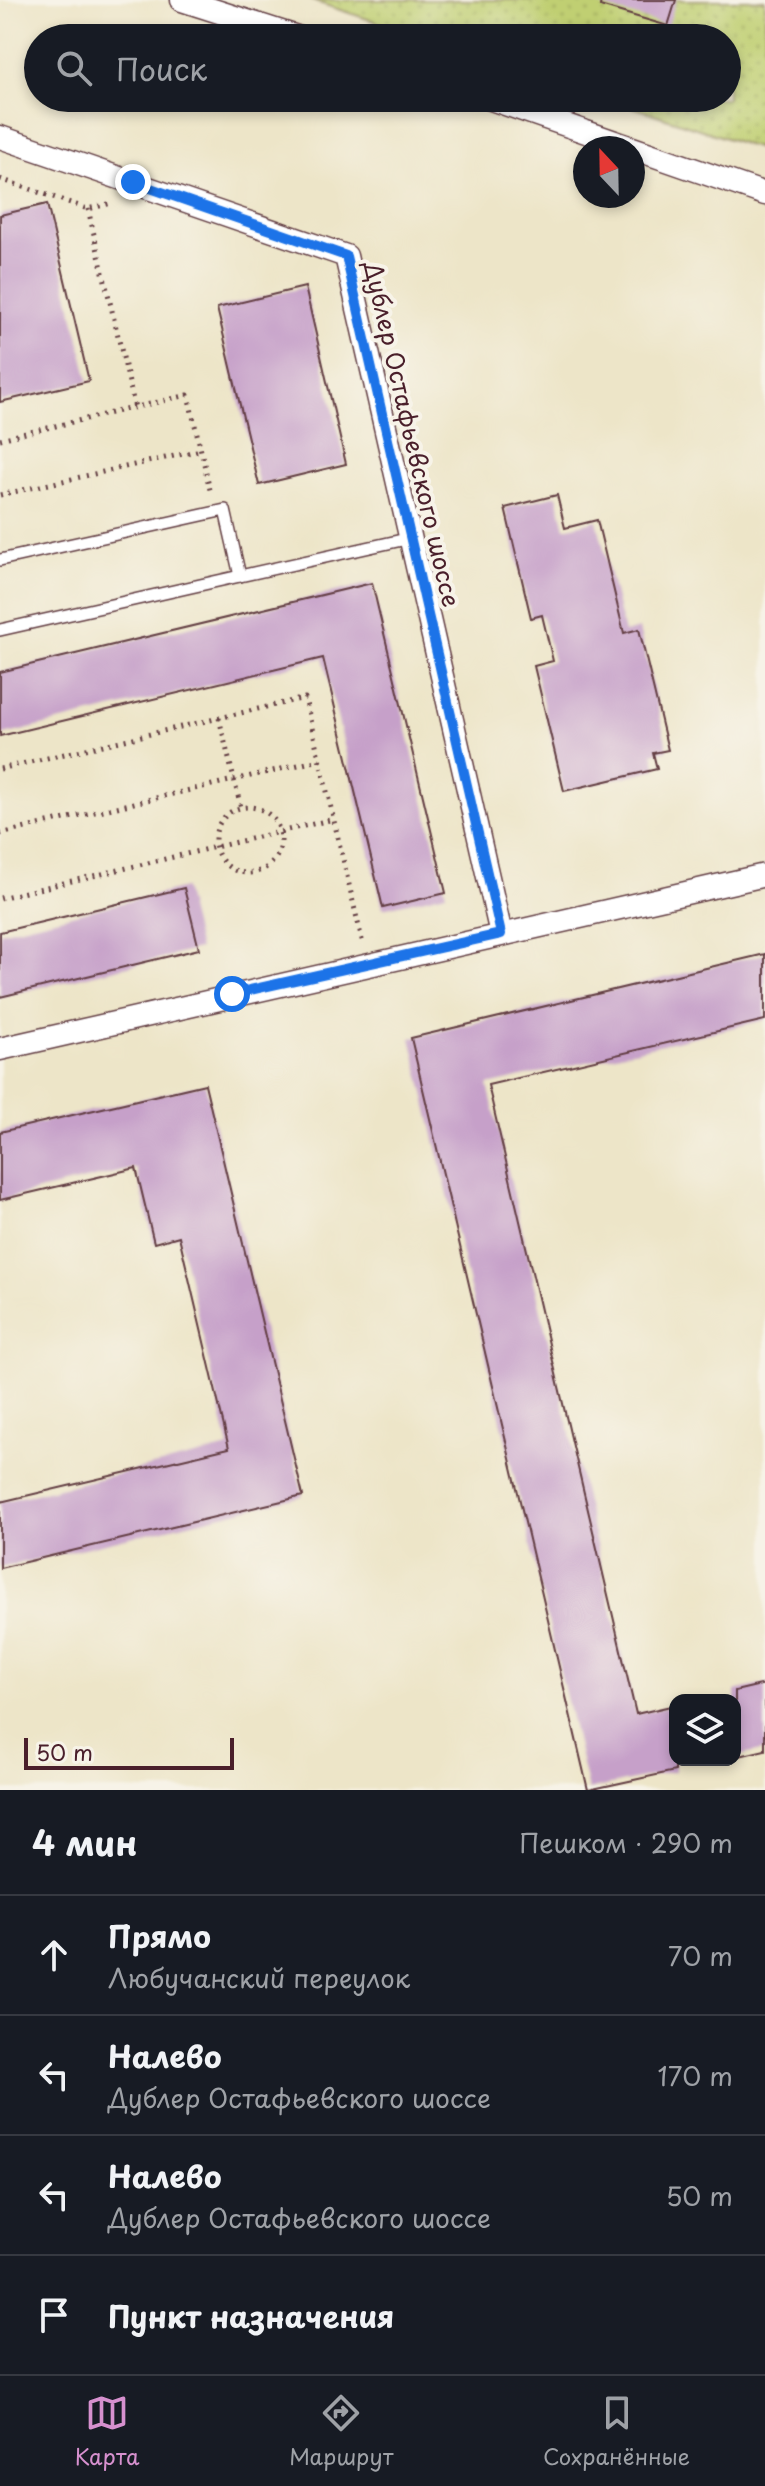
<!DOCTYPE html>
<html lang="ru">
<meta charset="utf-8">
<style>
:root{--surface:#171b24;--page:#20242c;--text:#f1f3f6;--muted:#9ea1a6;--line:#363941;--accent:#d690ce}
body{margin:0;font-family:"Playpen Sans",sans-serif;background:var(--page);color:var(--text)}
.controls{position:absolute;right:24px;bottom:24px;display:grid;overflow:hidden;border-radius:16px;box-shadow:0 4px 12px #0003}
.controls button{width:72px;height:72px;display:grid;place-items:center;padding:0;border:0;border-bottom:2px solid var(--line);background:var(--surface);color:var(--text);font:40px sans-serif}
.compass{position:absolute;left:573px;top:136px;width:72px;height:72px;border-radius:50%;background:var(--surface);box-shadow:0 4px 12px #0003;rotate:338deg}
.scale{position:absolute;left:24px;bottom:20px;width:210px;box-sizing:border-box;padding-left:8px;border:4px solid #4a1f2b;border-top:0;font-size:22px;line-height:28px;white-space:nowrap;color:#4a1f2b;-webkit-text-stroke:6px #f7f3e8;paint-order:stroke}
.stop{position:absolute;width:24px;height:24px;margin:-18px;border:6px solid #1a73e8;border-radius:50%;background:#fff}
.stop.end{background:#1a73e8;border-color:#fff;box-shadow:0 2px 8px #0008}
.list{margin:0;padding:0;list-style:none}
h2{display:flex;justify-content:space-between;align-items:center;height:104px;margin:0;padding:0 32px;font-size:34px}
h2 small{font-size:26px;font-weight:400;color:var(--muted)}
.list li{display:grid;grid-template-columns:52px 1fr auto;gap:24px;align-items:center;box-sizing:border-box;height:120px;padding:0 32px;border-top:2px solid var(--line)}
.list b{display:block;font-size:30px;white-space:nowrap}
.list p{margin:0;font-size:26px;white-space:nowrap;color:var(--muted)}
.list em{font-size:26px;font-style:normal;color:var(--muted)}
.icon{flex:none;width:44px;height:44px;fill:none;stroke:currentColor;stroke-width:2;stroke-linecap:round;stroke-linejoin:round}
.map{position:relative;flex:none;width:765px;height:1790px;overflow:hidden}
.search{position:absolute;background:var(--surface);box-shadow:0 4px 12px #0003;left:24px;right:24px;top:24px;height:88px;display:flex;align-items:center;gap:20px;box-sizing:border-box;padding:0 28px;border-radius:44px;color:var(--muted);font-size:30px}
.sheet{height:584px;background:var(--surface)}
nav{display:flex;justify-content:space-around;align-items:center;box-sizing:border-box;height:112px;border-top:2px solid var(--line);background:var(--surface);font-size:22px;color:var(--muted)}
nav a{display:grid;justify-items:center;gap:4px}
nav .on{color:var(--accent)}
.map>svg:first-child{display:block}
</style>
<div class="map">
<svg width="765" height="1790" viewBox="0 0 765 1790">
<defs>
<pattern id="garden-dots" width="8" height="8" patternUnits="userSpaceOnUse" patternTransform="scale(2)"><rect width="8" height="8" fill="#c0cf72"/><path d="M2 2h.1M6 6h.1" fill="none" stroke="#a6b163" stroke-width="1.8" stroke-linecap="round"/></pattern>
</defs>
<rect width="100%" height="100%" fill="#f7f3e8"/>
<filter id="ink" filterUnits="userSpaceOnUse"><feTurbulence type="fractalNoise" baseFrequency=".0125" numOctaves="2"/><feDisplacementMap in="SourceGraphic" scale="16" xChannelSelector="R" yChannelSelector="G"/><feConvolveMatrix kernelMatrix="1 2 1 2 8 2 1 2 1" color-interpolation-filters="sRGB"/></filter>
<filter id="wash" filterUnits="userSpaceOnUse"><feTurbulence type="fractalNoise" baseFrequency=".006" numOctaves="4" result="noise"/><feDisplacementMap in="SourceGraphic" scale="32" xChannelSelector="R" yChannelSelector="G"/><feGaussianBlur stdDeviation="1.8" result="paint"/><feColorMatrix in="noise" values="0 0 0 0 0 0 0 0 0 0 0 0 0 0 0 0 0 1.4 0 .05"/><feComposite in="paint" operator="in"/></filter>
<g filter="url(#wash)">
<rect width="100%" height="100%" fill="#ede5c8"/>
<path fill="url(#garden-dots)" stroke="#85774e" stroke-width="2" d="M310,0H765V151L606,98H727V38H425Z"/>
<g id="blocks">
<g fill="#c6a0c9">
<path d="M601,0H676L668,26L600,6Z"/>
<path d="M47,204L89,381L0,402V215Z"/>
<path d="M305,287L346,464L259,485L217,308Z"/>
<path d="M557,495L565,528L597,520L624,633L639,629L668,750L653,753L657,769L564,791L534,666L553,661L542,615L531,618L505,508Z"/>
<path d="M372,583L446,893L383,908L323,658L0,736V672Z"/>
<path d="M184,888L199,949L0,997V932Z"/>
<path d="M765,954V1020L488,1085L636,1714L675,1705V1771L588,1790L411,1038Z"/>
<path d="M205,1084L303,1496L0,1568V1502L229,1448L179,1236L154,1243L136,1168L0,1200V1132Z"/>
<path d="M765,1684V1750L735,1757V1691Z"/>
</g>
</g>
</g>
<g filter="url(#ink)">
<use href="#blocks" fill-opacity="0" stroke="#623d43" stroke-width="2"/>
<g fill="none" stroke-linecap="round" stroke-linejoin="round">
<defs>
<g id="lane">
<path d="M0,560L225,510L240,576L411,538"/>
<path d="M0,630L240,576"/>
</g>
<g id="street">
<path d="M182,0L300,38"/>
<path d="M488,98L765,194"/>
<path d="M0,137L346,256L501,934"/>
<path d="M0,1049L765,875"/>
</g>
</defs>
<use href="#lane" stroke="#623d43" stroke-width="14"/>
<use href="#street" stroke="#623d43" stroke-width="25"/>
<g stroke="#623d43" stroke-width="5" stroke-dasharray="2 6" stroke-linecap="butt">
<path d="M0,179L88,209L112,203"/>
<path d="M88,209L135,408"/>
<path d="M0,439L188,395L211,494"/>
<path d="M0,495L201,450"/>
<path d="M219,718L241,808"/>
<path d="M0,769L305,698L363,944"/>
<circle cx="248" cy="840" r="33"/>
<path d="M0,834L320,760"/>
<path d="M0,898L334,819"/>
</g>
<use href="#lane" stroke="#fff" stroke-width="11"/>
<use href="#street" stroke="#fff" stroke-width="22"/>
</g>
</g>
<g fill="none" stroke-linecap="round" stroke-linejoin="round" filter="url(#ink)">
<path stroke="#1a73e8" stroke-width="10" d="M133,182L346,256L501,934L232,994"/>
</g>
<g text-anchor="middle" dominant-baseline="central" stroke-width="8" stroke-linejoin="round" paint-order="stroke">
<g font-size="24" fill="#4a1f2b" stroke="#f7f3e8">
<text transform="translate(413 434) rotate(77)">Дублер Остафьевского шоссе</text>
</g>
</g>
</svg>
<div class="controls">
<button><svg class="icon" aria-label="layers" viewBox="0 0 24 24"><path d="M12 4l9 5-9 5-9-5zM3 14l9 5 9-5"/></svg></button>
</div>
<svg class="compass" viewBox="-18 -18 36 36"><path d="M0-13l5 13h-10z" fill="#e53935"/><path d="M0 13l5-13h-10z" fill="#9ea1a6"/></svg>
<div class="scale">50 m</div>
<div class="stop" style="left:232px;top:994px"></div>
<div class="stop end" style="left:133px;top:182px"></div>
<div class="search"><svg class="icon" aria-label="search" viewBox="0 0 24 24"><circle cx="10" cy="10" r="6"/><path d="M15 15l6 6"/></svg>Поиск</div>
</div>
<section class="sheet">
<h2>4 мин<small>Пешком · 290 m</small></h2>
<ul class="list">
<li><svg class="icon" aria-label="ahead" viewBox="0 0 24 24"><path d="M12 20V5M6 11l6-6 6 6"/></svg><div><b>Прямо</b><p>Любучанский переулок</p></div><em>70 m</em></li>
<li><svg class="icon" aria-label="left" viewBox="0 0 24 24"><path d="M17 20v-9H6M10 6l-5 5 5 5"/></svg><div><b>Налево</b><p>Дублер Остафьевского шоссе</p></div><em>170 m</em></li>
<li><svg class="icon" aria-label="left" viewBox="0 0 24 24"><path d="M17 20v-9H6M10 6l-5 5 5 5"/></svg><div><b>Налево</b><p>Дублер Остафьевского шоссе</p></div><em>50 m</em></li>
<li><svg class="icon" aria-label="arrive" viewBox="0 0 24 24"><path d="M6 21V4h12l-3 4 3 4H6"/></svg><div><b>Пункт назначения</b></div></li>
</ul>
</section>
<nav>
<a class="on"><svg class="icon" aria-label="map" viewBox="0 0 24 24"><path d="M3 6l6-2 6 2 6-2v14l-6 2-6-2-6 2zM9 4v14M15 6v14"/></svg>Карта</a>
<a><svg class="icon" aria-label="directions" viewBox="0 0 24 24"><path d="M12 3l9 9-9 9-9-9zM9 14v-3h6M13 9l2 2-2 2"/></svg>Маршрут</a>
<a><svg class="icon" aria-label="saved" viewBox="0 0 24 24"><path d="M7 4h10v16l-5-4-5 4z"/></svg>Сохранённые</a>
</nav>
